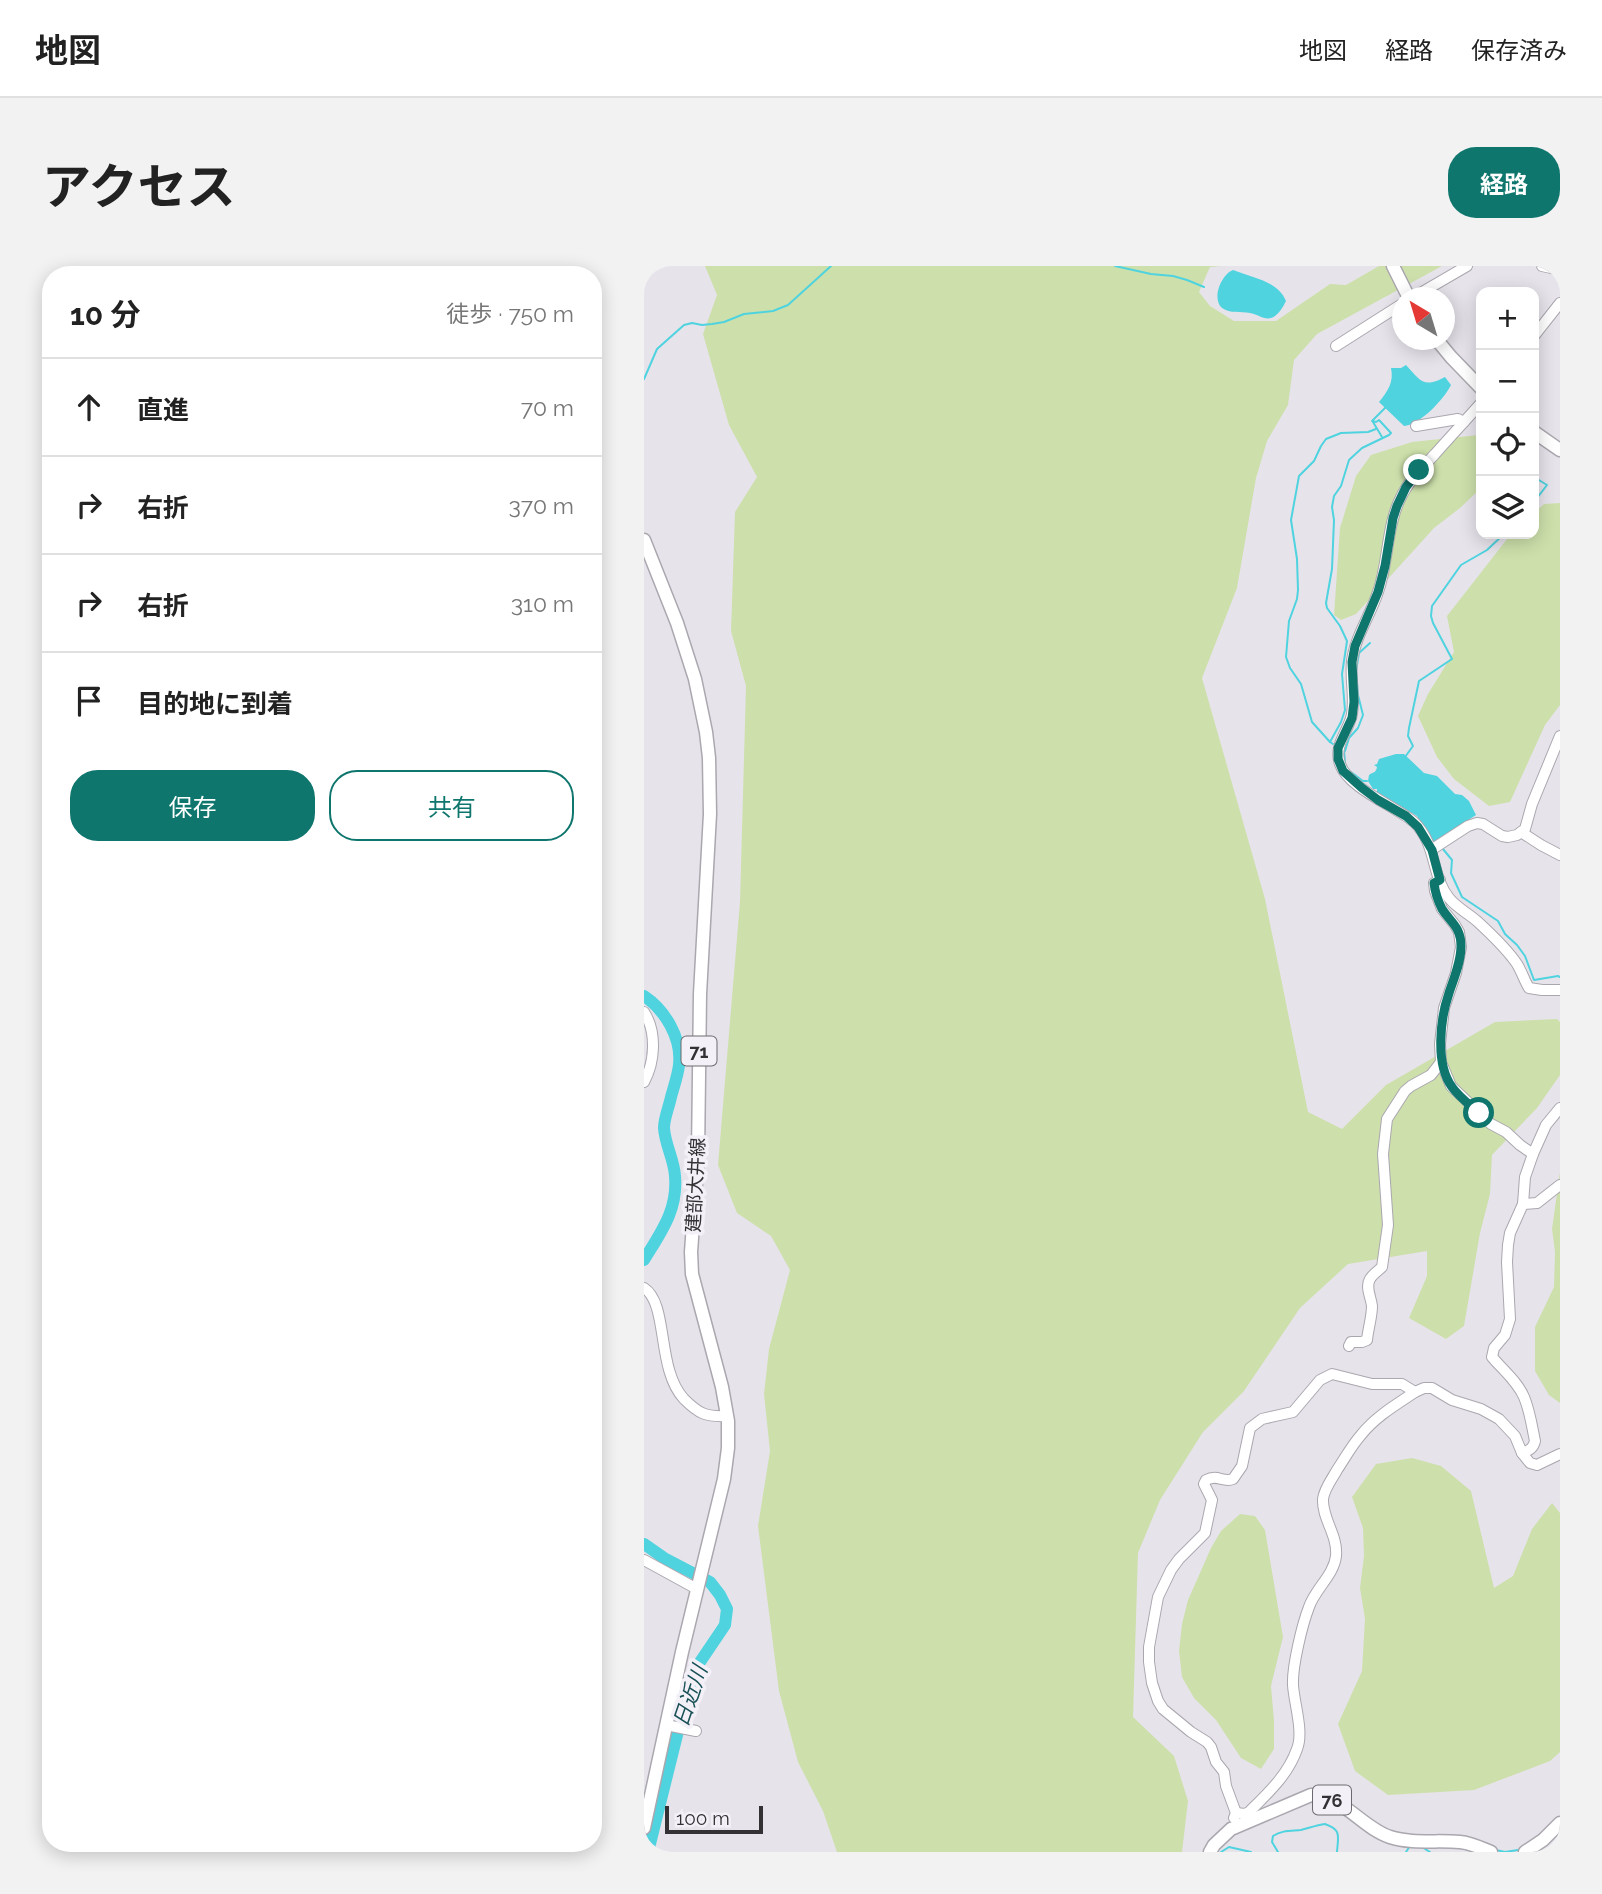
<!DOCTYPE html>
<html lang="ja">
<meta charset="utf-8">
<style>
:root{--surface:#fff;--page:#f2f2f2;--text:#222;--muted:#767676;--line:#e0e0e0;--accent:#0f766e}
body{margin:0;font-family:Raleway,"Noto Sans JP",sans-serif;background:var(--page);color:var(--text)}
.controls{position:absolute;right:21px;top:21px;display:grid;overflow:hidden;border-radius:14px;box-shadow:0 4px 18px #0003}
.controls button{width:63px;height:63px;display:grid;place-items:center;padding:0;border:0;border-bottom:2px solid var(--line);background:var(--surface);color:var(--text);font:35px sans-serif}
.compass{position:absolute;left:748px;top:21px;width:63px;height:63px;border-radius:50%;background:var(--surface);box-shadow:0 4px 18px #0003;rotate:322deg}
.scale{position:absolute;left:21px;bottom:18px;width:98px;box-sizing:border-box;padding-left:7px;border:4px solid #333134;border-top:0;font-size:19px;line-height:24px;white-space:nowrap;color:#333134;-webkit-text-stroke:5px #f4f0f8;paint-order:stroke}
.stop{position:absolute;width:21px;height:21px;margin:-16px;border:5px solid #0f766e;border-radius:50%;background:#fff}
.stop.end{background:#0f766e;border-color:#fff;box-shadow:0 2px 7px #0008}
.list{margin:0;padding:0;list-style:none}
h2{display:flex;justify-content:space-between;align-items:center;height:91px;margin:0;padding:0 28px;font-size:30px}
h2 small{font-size:23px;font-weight:400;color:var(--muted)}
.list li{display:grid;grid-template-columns:46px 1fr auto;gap:21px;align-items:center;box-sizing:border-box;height:98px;padding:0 28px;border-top:2px solid var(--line)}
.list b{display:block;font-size:26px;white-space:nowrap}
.list em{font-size:23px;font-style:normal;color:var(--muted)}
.actions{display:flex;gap:14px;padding:21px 28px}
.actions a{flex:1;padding:16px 0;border:2px solid var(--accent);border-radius:28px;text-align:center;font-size:24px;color:var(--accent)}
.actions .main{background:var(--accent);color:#fff}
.icon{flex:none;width:38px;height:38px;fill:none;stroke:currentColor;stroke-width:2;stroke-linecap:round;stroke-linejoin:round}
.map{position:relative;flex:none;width:916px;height:1586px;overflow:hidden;border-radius:28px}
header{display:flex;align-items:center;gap:42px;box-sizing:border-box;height:98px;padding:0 35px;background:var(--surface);border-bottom:2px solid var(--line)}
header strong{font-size:33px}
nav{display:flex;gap:38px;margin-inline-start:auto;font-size:24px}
.intro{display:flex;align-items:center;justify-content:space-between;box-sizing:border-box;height:168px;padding:0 42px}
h1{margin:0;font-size:49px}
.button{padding:18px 32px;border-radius:28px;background:var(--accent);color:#fff;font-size:24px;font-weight:700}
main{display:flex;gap:42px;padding:0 42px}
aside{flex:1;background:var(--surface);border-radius:28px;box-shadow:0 4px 18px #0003}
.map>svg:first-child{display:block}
</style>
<header>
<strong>地図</strong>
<nav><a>地図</a><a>経路</a><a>保存済み</a></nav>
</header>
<div class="intro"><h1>アクセス</h1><a class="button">経路</a></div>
<main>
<aside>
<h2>10 分<small>徒歩 · 750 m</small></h2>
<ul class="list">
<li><svg class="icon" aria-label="ahead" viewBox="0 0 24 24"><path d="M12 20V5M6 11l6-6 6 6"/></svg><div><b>直進</b></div><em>70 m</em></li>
<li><svg class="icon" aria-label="right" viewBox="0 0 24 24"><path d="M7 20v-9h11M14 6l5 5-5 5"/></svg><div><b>右折</b></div><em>370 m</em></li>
<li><svg class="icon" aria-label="right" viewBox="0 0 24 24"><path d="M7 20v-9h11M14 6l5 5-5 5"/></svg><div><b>右折</b></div><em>310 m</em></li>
<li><svg class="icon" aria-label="arrive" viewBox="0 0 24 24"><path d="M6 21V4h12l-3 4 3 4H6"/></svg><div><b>目的地に到着</b></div></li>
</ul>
<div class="actions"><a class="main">保存</a><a>共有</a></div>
</aside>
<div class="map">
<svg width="916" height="1586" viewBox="0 0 916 1586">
<rect width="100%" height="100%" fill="#e7e3eb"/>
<g fill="#cde0ab">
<path d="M61,0H578L566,1L555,26L566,40L590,55H632L686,18L702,19L735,0H798L673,68L650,94L644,139L623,175L612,212L593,322L558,412L621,633L664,846L698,863L742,819L851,756L913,753L916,756V809L893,842L848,889L846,928L836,967L820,1060L802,1073L765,1052L783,1010V985L704,998L656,1042L600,1125L559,1166L516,1234L494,1287L489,1451L530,1490L544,1535L538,1586H193L179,1545L154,1496L135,1425L114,1260L126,1185L120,1128L125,1083L146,1004L127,970L93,947L74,899L96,636L102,420L87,365L91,246L113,211L85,159L59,68L73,29Z"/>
<path d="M835,169L837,173V222L816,242L790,262L712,348L697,354L690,349L696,262L712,210L727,189L768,176Z"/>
<path d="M916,237V439L901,459L866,536L845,540L810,513L793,491L774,450L784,428L810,386L803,350L867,268H890V247L900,238Z"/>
<path d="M916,906V1137L905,1129L891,1105V1061L910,1021L911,986L908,963Z"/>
<path d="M768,1192L797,1200L827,1225L850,1322L869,1310L888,1263L908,1237L916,1247V1486L906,1495L830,1524L744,1529L711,1505L694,1458L718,1405L721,1353L716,1322L720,1290L719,1262L708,1231L732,1198Z"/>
<path d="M596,1248L611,1250L621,1264L639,1371L627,1420L630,1455V1483L617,1503L597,1492L572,1454L550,1432L538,1411L535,1385L538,1358L544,1334L567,1282L577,1265Z"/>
</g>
<g fill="#4ed3df">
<path d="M589,4C609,12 634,15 642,35C639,41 634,50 627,52C620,54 613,48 606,47C597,45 586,48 578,42C567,32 578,8 589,4Z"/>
<path d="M762,99C776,114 779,123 801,111L807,119C800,133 776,159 760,160L735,136C744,125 750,116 747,102H757Z"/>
<path d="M752,488H760L780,507L793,510L811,528L818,529L825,535L832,549L790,576L773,550L733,526V523H729L724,515L725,509C729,506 732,507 733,501L730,499L733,498L735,493Z"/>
</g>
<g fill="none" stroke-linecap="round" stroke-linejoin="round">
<g stroke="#4ed3df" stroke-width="2">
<path d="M471,0L507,8L529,10L543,14L560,21"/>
<path d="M0,113L13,83L40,59L48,57L58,59L68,58L80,56L100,48L129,45L144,39L187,0"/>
<path d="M729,156L738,171"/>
<path d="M890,211L903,219L890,236"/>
<path d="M686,476L668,456L657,418L646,402L642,391L645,355L653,333L654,324L653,293L647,254L655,210L670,195L677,180L682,173L697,167L724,166L732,163"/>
<path d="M689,478L686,476L697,456L701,444L698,408L703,375L696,360L683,342L682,337L688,303L690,254L688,241L690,230L697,220L705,194L718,182L745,169L747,167L735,154L732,156L728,155L742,141"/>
<path d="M700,485L701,496"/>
<path d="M701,485L705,472L714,462L719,449L714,429L712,405L715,387L726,377"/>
<path d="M761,491L769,480L764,470L765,462L775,415L808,393L789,357L787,350L788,340L817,299L843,284L860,268"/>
<path d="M707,506L719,515H723"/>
<path d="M799,583L808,594L807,607L818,631L854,655L861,668L873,679L881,690L890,714L914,710L916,711"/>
<path d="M778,1581L786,1586"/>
<path d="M852,1584L861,1586L874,1584"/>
<path d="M577,1586L585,1581L607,1586"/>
<path d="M634,1586L628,1576L629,1570C638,1564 647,1565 657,1564C665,1562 673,1559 681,1558C698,1564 694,1570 693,1586"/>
<path d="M762,1586L766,1580"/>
</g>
<g stroke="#4ed3df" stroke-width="12">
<path d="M0,730C21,744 38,772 35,799C34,809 30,820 27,831C25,841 20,852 20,862C21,879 30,893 31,910C34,944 17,966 0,994"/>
<path d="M0,1278L20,1292L66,1316L76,1329L83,1343L81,1359L54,1399L38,1449L4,1586"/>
</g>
<defs>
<g id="minor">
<path d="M898,0L916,4"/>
<path d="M768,32L823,0"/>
<path d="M890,70L916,37"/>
<path d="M692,80L758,38"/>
<path d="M837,137C822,154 806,171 791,188C779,201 766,213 758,229C742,259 745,295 734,326C726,350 711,371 708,395C706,413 711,431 708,448C705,465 689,479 696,498C704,522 751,540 770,556C793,578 787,610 805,632C813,642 824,647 834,656C847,668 863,683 873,698C878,706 880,714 885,722L898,724H916"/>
<path d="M772,160L814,153L820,156"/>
<path d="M877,566L897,579L916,589"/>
<path d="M787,584L824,560L833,557L839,558L858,570L864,571L873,569L881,563L888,538L916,470"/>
<path d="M796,614L790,617L791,625L798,643L811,659L815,666L817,681L812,707L800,742L796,778L797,796L807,820L847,858L862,866L876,879L889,888"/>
<path d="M0,746C13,766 11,796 0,816"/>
<path d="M879,938L893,937L916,919"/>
<path d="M0,1022C25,1038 12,1103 40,1133C55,1148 62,1151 83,1150"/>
<path d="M705,1080L707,1076H718L723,1074C724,1063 728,1051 728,1040C727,1031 721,1021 726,1013C729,1008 734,1005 738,1001L744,959L739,888L743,853L761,825L767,820L787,809L797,796"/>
<path d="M878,1187C885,1184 889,1183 891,1175C888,1161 886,1145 880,1131C873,1115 859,1104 848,1091L850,1082L861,1069L866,1053L863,996L864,979L866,967L879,938L881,911L889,888L902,859L916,842"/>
<path d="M0,1294L53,1323"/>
<path d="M22,1459L52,1465"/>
<path d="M592,1547L601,1548L605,1546C624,1527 644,1509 653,1483C660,1466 650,1437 649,1419C648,1401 658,1359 665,1341C671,1323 690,1309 692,1290C694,1269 678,1253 679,1233C680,1223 688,1213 693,1204C701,1192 708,1179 717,1169C731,1151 753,1138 771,1126L780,1122H788L808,1134L837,1143L855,1153L871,1170L878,1187L886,1197L893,1199L916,1188"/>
<path d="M590,1552L592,1547L582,1520L580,1506L572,1496L567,1481L563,1476L547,1466L519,1443L514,1435L508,1417L505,1396V1381L514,1331L527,1304L535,1293L561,1267L568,1234L560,1218L562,1214C574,1208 579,1217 589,1213L598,1200L606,1162L618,1153L649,1146L676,1114L688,1108L728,1118H758L771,1126"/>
</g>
<g id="major">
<path d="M749,0L765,32"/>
<path d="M793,74L807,91L837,122"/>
<path d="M890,166L916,184"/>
<path d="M0,274L33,357L51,413L62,466L65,492L66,548L56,728L54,890L47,986L48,1008L78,1121L84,1155V1182L80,1213L38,1386L0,1562"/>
<path d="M566,1586L570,1579L587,1563L667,1529C696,1527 718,1562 746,1571C768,1578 793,1574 816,1576C827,1577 837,1582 847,1586"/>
<path d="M881,1586L899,1574L916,1557"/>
</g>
</defs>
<use href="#minor" stroke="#aba7af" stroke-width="12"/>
<use href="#major" stroke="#aba7af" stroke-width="15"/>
<use href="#minor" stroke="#fff" stroke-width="10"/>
<use href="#major" stroke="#fff" stroke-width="12"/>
</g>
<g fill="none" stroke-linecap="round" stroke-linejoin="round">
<path stroke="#0f766e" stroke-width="9" d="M775,204L762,221L753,240L749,252L741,300L734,326L711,380L708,396L710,436L708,452L694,482V493L699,505L718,522L734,534L762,550L774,561L788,584L796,614L790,617C791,626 794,635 798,643C807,657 817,661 817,680C817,696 810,712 805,727C796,753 791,798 808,821C815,831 826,839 835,847"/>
</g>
<g text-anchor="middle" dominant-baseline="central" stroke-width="7" stroke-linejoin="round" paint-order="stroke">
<g fill="#f4f0f8" stroke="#6d6a6f" stroke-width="2">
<rect x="37.5" y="770.5" width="35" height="29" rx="5"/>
<rect x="669" y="1519.5" width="38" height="29" rx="5"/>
</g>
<g font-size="18" font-weight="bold" fill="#333134">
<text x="55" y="785">71</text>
<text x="688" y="1534">76</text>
</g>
<g font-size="19" fill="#333134" stroke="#f4f0f8">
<text transform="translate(51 919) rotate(-87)">建部大井線</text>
</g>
<g font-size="21" font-style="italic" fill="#185156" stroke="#f4f0f8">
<text transform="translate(46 1430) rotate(-71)">日近川</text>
</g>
</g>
</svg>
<div class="controls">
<button>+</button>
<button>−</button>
<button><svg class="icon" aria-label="locate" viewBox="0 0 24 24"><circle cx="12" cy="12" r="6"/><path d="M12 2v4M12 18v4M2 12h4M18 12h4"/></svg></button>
<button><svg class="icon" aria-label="layers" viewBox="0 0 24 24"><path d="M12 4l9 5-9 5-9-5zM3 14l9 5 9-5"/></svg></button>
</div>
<svg class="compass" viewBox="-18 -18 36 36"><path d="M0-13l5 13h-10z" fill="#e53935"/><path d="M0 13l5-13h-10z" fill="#767676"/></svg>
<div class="scale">100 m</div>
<div class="stop" style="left:835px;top:847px"></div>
<div class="stop end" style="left:775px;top:204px"></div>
</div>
</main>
